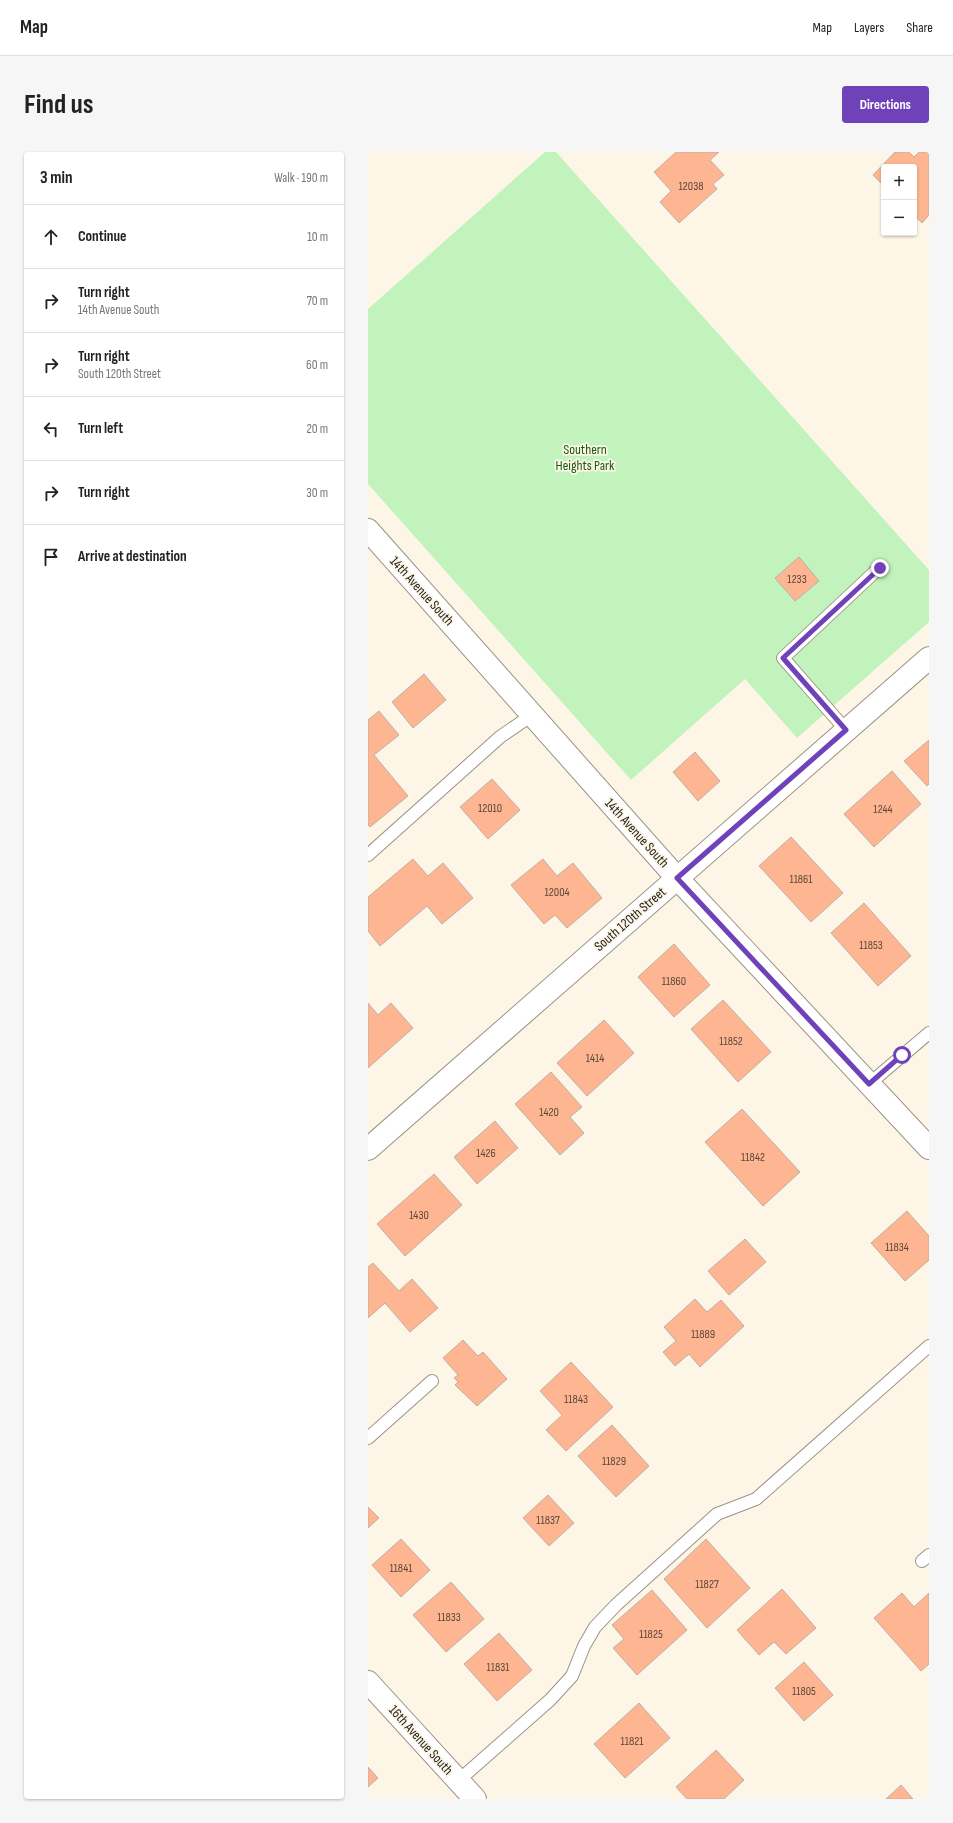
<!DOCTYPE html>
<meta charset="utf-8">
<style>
:root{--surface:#fff;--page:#f6f6f6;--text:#222;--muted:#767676;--line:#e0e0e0;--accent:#7042ba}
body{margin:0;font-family:"Sofia Sans Condensed",sans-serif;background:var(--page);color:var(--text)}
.controls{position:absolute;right:12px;top:12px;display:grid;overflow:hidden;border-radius:4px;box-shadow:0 1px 3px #0004}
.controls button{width:36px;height:36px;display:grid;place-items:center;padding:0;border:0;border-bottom:1px solid var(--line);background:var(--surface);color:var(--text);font:20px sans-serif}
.stop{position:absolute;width:12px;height:12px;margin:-9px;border:3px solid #7042ba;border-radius:50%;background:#fff}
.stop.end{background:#7042ba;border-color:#fff;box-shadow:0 1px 4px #0008}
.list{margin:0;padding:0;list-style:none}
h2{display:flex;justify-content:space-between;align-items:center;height:52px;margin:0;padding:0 16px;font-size:17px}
h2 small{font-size:13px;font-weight:400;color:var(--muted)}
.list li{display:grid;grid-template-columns:26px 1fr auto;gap:12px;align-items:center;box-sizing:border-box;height:64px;padding:0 16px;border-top:1px solid var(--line)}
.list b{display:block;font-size:15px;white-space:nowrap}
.list p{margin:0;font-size:13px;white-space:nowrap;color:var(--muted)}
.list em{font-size:13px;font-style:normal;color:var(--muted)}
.icon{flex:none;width:22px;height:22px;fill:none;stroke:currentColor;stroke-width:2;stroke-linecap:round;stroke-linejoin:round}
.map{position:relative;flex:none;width:561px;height:1647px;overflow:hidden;border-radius:4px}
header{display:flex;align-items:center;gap:24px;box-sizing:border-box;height:56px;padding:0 20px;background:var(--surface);border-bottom:1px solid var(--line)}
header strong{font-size:19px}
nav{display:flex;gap:22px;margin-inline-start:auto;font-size:14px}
.intro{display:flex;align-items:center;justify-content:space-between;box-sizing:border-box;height:96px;padding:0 24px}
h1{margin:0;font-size:28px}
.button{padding:10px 18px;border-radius:4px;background:var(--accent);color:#fff;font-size:14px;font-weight:700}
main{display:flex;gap:24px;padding:0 24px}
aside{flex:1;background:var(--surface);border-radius:4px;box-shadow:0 1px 3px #0004}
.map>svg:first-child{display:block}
</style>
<header>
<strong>Map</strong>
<nav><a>Map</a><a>Layers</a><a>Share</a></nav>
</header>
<div class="intro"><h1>Find us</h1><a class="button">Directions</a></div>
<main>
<aside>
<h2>3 min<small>Walk · 190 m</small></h2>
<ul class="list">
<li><svg class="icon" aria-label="ahead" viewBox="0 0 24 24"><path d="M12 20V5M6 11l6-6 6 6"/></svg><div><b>Continue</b></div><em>10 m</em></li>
<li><svg class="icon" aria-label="right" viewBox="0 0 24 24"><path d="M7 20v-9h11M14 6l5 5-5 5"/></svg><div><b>Turn right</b><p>14th Avenue South</p></div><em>70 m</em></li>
<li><svg class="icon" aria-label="right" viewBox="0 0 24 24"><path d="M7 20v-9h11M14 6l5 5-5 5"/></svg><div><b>Turn right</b><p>South 120th Street</p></div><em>60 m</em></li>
<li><svg class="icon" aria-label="left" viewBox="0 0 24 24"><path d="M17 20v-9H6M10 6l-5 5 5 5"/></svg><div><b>Turn left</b></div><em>20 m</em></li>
<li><svg class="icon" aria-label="right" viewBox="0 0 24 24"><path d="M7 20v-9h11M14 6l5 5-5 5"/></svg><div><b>Turn right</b></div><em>30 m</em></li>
<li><svg class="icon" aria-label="arrive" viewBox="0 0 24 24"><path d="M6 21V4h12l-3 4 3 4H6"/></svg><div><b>Arrive at destination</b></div></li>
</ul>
</aside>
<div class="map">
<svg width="561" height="1647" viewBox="0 0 561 1647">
<rect width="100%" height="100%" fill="#fdf6e7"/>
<path fill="#c3f3bd" d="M177,0H188L561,418V470L429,586L377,527L263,628L0,332V157Z"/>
<g fill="#fdb691" stroke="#beafa7">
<path d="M308,0H351L342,8L356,23L345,32L349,37L311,71L292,50L303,39L286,20Z"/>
<path d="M527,0H541L546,5L551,0H561V63L554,71L546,63V15H516V34L505,23Z"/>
<path d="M431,405L451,429L427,449L407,426Z"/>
<path d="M56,522L78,548L45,576L24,550Z"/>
<path d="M11,559L31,583L6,603L40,644L2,675L0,673V568Z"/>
<path d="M561,588V632L559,634L536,609Z"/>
<path d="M327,600L352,629L330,649L305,620Z"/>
<path d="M524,619L553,652L506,695L476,662Z"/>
<path d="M124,627L152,658L120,687L92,655Z"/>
<path d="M423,685L475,741L443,770L391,714Z"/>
<path d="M45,707L60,724L75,711L105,746L74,772L59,754L12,794L0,779V745Z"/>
<path d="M175,707L189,724L205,711L234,746L199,776L187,763L176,772L143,733Z"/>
<path d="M496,751L543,804L510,834L463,781Z"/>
<path d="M306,792L342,833L306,865L270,825Z"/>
<path d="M355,848L403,900L370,930L323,877Z"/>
<path d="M0,851L10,863L23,851L45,876L0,916Z"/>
<path d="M236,868L266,901L219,944L189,911Z"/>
<path d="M183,920L214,955L202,965L216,981L192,1003L147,952Z"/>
<path d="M374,957L432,1020L395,1054L337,990Z"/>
<path d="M127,969L150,996L109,1032L86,1005Z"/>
<path d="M66,1022L94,1053L37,1104L9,1072Z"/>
<path d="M539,1059L561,1084V1108L537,1129L503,1091Z"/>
<path d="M377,1087L398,1110L361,1143L340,1119Z"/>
<path d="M5,1111L31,1139L44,1127L70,1156L42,1180L17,1151L0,1166V1115Z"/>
<path d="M327,1147L339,1160L353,1148L376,1174L332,1215L321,1202L307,1214L295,1200L308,1189L296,1175Z"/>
<path d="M95,1188L110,1204L115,1200L139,1227L109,1254L87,1233L90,1230L86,1226L90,1223L75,1206Z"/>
<path d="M203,1210L245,1255L198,1299L178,1278L194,1263L172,1239Z"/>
<path d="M244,1273L281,1314L248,1345L210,1304Z"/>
<path d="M180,1343L206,1371L181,1394L155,1366Z"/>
<path d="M0,1355L11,1366L0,1376Z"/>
<path d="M33,1387L62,1418L33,1445L4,1413Z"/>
<path d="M338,1387L382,1436L339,1476L296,1427Z"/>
<path d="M83,1430L116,1467L78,1500L45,1463Z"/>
<path d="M414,1437L448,1476L418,1502L406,1490L391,1503L369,1478Z"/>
<path d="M284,1438L319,1478L269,1523L245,1496L256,1487L244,1473Z"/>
<path d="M534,1441L546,1455L561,1441V1512L553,1519L506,1466Z"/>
<path d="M131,1481L164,1518L129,1549L96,1512Z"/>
<path d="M436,1510L465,1543L436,1569L407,1536Z"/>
<path d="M271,1551L302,1586L257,1626L226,1592Z"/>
<path d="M348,1598L376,1628L356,1647H319L308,1635Z"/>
<path d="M0,1615L10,1626L0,1635Z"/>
<path d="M533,1633L545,1647H518Z"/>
</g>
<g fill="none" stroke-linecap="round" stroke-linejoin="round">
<defs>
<g id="lane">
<path d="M478,578L415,506L511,416"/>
<path d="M0,703L132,585L164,563"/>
<path d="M501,932L561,881"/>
<path d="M0,1286L64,1229"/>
<path d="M554,1409L561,1403"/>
<path d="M90,1629L182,1548L204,1524L216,1494L227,1475L248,1453L349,1362L388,1347L561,1194"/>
</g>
<g id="street">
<path d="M0,378L309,726L561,996"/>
<path d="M0,997L561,506"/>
<path d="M0,1530L107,1647"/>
</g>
</defs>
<use href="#lane" stroke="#9a9386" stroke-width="14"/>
<use href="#street" stroke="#9a9386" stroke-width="24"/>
<use href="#lane" stroke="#fff" stroke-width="12"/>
<use href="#street" stroke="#fff" stroke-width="22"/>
</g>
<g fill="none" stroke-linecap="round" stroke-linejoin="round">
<path stroke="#7042ba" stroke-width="5" d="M512,416L415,506L478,578L309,726L501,932L534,903"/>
</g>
<g text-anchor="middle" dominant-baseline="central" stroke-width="3.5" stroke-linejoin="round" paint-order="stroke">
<g font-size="12" fill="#5a4639">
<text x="323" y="34">12038</text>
<text x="429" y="427">1233</text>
<text x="122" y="656">12010</text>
<text x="515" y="657">1244</text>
<text x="433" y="727">11861</text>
<text x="189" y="740">12004</text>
<text x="503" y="793">11853</text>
<text x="306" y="829">11860</text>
<text x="363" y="889">11852</text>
<text x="227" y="906">1414</text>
<text x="181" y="960">1420</text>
<text x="118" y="1001">1426</text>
<text x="385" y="1005">11842</text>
<text x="51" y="1063">1430</text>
<text x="529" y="1095">11834</text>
<text x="335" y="1182">11889</text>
<text x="208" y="1247">11843</text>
<text x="246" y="1309">11829</text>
<text x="180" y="1368">11837</text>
<text x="33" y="1416">11841</text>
<text x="339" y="1432">11827</text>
<text x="81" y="1465">11833</text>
<text x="283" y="1482">11825</text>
<text x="130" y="1515">11831</text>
<text x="436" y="1539">11805</text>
<text x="264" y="1589">11821</text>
</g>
<g font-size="14" fill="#175b0e" stroke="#fdf6e7">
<text x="217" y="297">Southern<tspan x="217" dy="16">Heights Park</tspan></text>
</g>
<g font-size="14" fill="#24211c" stroke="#fdf6e7">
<text transform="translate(54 439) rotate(48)">14th Avenue South</text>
<text transform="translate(269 681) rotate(48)">14th Avenue South</text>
<text transform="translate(262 767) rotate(-41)">South 120th Street</text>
<text transform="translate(53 1588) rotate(48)">16th Avenue South</text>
</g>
</g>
</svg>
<div class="controls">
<button>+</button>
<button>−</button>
</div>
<div class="stop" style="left:534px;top:903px"></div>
<div class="stop end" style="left:512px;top:416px"></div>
</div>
</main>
